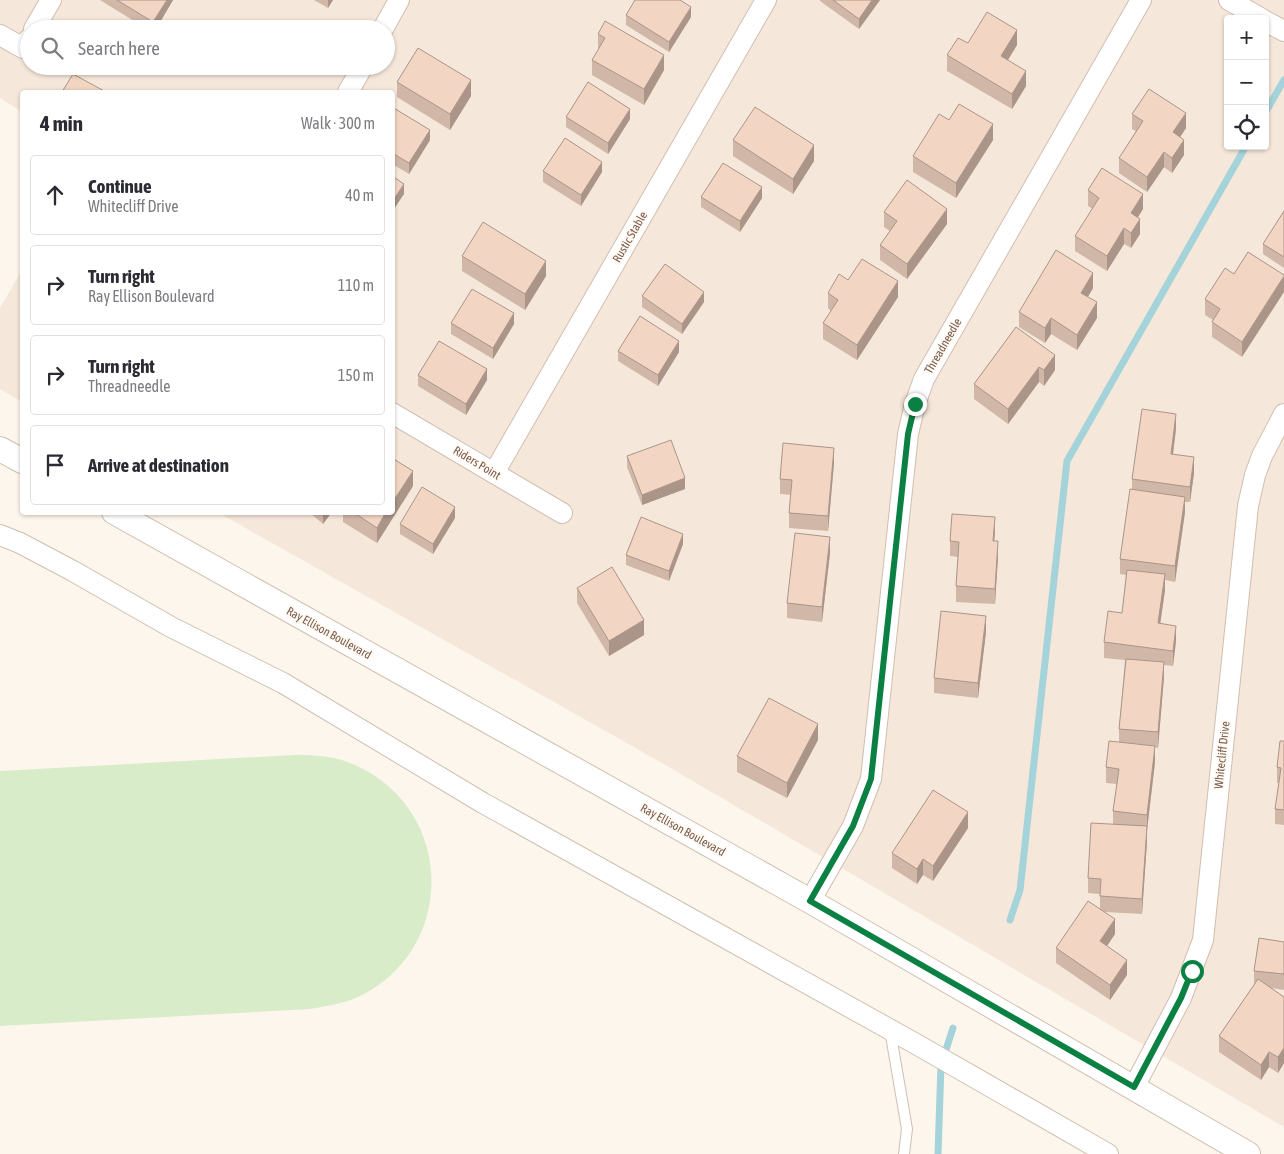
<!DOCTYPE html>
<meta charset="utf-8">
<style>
:root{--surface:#fff;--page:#f7f7f7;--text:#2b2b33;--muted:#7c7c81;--line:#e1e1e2}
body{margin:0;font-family:"Asap Condensed",sans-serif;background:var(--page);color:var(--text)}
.controls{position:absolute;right:15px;top:15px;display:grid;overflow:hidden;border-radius:5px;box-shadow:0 1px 4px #0004}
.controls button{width:45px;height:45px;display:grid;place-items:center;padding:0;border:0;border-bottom:1px solid var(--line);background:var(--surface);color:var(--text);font:25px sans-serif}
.stop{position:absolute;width:15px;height:15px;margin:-11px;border:4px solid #0b8043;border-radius:50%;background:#fff}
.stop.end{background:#0b8043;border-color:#fff;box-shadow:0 1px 5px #0008}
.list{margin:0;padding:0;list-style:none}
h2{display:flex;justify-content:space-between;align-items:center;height:65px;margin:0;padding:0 20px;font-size:21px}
h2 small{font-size:16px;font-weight:400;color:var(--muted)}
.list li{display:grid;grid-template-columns:32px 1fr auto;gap:15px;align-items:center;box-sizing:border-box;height:80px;margin:0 10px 10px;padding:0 10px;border:1px solid var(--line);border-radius:5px}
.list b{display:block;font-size:19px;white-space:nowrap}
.list p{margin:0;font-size:16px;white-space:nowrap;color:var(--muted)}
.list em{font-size:16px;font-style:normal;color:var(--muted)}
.icon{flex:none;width:28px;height:28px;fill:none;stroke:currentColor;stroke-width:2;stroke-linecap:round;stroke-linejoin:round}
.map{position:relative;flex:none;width:1284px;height:1154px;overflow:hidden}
.search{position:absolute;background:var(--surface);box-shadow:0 1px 4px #0004;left:20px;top:20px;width:375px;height:55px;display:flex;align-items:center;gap:12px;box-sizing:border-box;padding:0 18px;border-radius:28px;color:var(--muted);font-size:19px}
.panel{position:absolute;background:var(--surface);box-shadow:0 1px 4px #0004;left:20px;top:90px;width:375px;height:425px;border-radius:5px}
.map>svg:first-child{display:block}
</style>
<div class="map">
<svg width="1284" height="1154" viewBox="0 0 1284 1154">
<rect width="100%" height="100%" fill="#fdf6ec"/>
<g fill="#f5e8da" fill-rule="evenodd">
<path d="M0,0H1284V1127L662,763L219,513L392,512V92H22V112L0,98ZM1228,19H1265V146H1228ZM29,29H386V66H29Z"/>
<path d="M22,270V402L0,389V308Z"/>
</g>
<path fill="#d8ecc9" d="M295,755C316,755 336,756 355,765C456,810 457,950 358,997C343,1004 326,1006 310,1009L0,1026V771Z"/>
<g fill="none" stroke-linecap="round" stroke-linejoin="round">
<g stroke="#a5d3da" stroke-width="7">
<path d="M1265,113L1284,80"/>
<path d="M1010,920L1020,890L1067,461L1246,146"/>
<path d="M938,1154L941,1065L953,1028"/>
</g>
<defs>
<path id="service" d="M890,1030L907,1129L904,1154"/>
<g id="minor">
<path d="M1229,0L1262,19"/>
<path d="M1265,21L1284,31"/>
<path d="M34,29L51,0"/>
<path d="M383,29L399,0"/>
<path d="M0,35L23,48L29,39"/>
<path d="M348,92L363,66"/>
<path d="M392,413L562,513"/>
<path d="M494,473L766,0"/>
<path d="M0,535L20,543L73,571L171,627L283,683L483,803L916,1044L1108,1154"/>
<path d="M810,901L853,826L871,779L908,434L915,404L924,379L1141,0"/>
<path d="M1134,1087L1181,998L1203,940L1248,506L1255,475L1262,456L1284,414"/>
</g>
<g id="tertiary">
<path d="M0,449L22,461"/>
<path d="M114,512L810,901L1248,1154"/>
</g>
</defs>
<use href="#service" stroke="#d1beb0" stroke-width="12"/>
<use href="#minor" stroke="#d1beb0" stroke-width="22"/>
<use href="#tertiary" stroke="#d1beb0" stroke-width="26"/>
<use href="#service" stroke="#fff" stroke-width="10"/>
<use href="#minor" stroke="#fff" stroke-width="20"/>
<use href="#tertiary" stroke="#fff" stroke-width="24"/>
</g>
<g fill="#d1b7a8">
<path d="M100,0H173L156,29H147Z"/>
<path d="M314,0H333L328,8Z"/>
<path d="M820,0H880L859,29L820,1Z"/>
<path d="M626,15L691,17L669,52L626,25Z"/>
<path d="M598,34L664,70L644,105L592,75V60L599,50L598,49Z"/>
<path d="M968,43L1017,45L1008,60L1026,86L1012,109L947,71V55Z"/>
<path d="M397,82L471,96L450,130L397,97Z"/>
<path d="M392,107L430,140L409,174L392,164Z"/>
<path d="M1132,114L1186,128L1180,137L1184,155L1172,173L1164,167L1147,192L1119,173V158L1136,131L1132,129Z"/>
<path d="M566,117L630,119L608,154L566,127Z"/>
<path d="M949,120L993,140L956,198L913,172V156Z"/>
<path d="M733,140L814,161L793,194L733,156Z"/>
<path d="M543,171L602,172L581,206L543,182Z"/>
<path d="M1088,190L1143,209L1138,217L1140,234L1131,248L1124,244L1107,271L1075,251V236L1093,209L1088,206Z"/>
<path d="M701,197L762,198L740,232L701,207Z"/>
<path d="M1284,211V268L1263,254V244Z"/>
<path d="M884,212L947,224L907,279L880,260V245L890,231L884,227Z"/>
<path d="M1248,252L1242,357L1212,337V322L1213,320L1205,315V299L1234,274Z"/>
<path d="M462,256L546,276L525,310L462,271Z"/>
<path d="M848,280L898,297L857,360L823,339V323L831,311L828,308V293Z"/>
<path d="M1093,288L1088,297L1097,318L1077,350L1051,334L1045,343L1019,327V312Z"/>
<path d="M642,296L704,302L682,334L642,307Z"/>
<path d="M451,323L514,324L493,359L451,334Z"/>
<path d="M1016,327L1055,370L1044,386L1039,382L1008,424L974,399V384Z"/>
<path d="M618,351L679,352L658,386L618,361Z"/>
<path d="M418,375L487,380L466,415L418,386Z"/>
<path d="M1176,429L1173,454L1194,473L1190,502H1185V512L1175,582L1165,580V590L1160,624L1176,641L1173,666L1164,665V677L1158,748L1155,747V762L1147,830V842L1142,914L1105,912L1115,934L1107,946L1127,975L1110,1000L1056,963V948L1100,909V894L1088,893V878L1113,824V811L1117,784L1106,783V767L1119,742V729L1125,660L1104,658V642L1122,613L1126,575L1120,574V559L1132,489V479Z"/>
<path d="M627,456L685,489L642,505L627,467Z"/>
<path d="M834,463L828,531L789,528V513L791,495L780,494V479Z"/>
<path d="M413,486L377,543L343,522V512H392Z"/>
<path d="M309,512H332L323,524Z"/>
<path d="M455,518L433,554L400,534V524Z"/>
<path d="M995,532L994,541L998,557L995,604L956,602V586L958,557L950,556V541Z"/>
<path d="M683,544L669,581L626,565V555Z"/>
<path d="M830,553L822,622L787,618V603Z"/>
<path d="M577,588L644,635L609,656L577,603Z"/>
<path d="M986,632L978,698L934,693V678Z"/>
<path d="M818,740L787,798L737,772V756Z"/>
<path d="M1284,741V825L1275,824V809L1279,783H1277V767Z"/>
<path d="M968,828L933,881L923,875L917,884L892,868V853Z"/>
<path d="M1284,942V990L1271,988L1284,997V1063L1278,1073L1269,1067L1261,1080L1219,1052V1036L1254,985V971Z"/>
</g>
<g fill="#aa9588">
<path d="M167,0H173L156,29H153V22Z"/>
<path d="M328,0H333L328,8Z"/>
<path d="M872,0H880L859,29V19Z"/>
<path d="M691,7V17L669,52V42Z"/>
<path d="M1017,30V45L1001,71V56Z"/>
<path d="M664,55V70L644,105V89Z"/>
<path d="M1026,71V86L1012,109V94Z"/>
<path d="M471,80V96L450,130V114Z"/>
<path d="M630,109V119L608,154V143Z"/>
<path d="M1186,113V128L1173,148V132Z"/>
<path d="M993,124V140L956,198V183Z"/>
<path d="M430,130V140L409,174V163Z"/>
<path d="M1184,140V155L1172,173V158Z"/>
<path d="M814,145V161L793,194V179Z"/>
<path d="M1164,152V167L1147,192V177Z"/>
<path d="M602,162V172L581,206V195Z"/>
<path d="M404,184V194L392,212V202Z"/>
<path d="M762,187V198L740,232V221Z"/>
<path d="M1143,194V209L1131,228V213Z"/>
<path d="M947,209V224L907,279V264Z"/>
<path d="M1140,219V234L1131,248V233Z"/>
<path d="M1124,228V244L1107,271V256Z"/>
<path d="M546,261V276L525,310V294Z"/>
<path d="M1093,273V288L1081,308V293Z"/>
<path d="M1284,276V292L1242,357V342Z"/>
<path d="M898,281V297L857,360V345Z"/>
<path d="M704,292V302L682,334V324Z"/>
<path d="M1097,302V318L1077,350V335Z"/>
<path d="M514,313V324L493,359V348Z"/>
<path d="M1051,318V334L1045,343V328Z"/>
<path d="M679,341V352L658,386V375Z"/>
<path d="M1055,355V370L1044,386V370Z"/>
<path d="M1039,367V382L1008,424V409Z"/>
<path d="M487,369V380L466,415V404Z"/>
<path d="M1176,414V429L1171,469V454Z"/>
<path d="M834,448V463L828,531V516Z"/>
<path d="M1194,457V473L1190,502V487Z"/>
<path d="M413,471V486L377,543V528L386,512H392V503Z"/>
<path d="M685,478V489L642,505V495Z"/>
<path d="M1185,497V512L1175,582V566Z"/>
<path d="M455,507V518L433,554V544Z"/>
<path d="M323,512H332L323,524Z"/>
<path d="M995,517V532L993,557V541Z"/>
<path d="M683,534V544L669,581V571Z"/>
<path d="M830,537V553L822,622V607Z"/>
<path d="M998,541V557L995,604V589Z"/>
<path d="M1165,574V590L1158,639V623Z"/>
<path d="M986,616V632L978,698V683Z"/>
<path d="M644,620V635L609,656V641Z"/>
<path d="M1176,626V641L1173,666V651Z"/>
<path d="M1164,662V677L1158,748V732Z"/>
<path d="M818,724V740L787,798V783Z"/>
<path d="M1155,746V762L1147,830V842L1142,914V899L1147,827V815Z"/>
<path d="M968,812V828L933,881V866Z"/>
<path d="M923,859V875L917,884V869Z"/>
<path d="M1115,919V934L1100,956V941Z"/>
<path d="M1127,960V975L1110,1000V985Z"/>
<path d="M1284,1048V1063L1278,1073V1057Z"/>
<path d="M1269,1052V1067L1261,1080V1065Z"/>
</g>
<g fill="#f3d5c3" stroke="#aa9588">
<path d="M117,0H167L153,22Z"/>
<path d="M635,0H680L691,7L669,42L626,15Z"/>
<path d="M833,0H872L859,19Z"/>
<path d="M987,12L1017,30L1001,56L1026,71L1012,94L947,55L958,38L968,43Z"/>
<path d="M605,21L664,55L644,89L592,60L605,38L598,34Z"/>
<path d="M418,48L471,80L450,114L397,82Z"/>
<path d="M73,74L106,92H62Z"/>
<path d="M588,82L630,109L608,143L566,117Z"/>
<path d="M1149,89L1186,113L1173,132L1184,140L1172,158L1164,152L1147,177L1119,158L1143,121L1132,114Z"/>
<path d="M959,104L993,124L956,183L913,156L939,114L949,120Z"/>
<path d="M392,107L430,130L409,163L392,153Z"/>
<path d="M755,107L814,145L793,179L733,140Z"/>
<path d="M565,138L602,162L581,195L543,171Z"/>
<path d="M723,163L762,187L740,221L701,197Z"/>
<path d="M1102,168L1143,194L1131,213L1140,219L1131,233L1124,228L1107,256L1075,236L1099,198L1088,190Z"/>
<path d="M392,176L404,184L392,202Z"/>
<path d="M907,180L947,209L907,264L880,245L897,221L884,212Z"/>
<path d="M1284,211V257L1263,244Z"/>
<path d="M483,222L546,261L525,294L462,256Z"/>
<path d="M1056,250L1093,273L1081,293L1097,302L1077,335L1051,318L1045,328L1019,312Z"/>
<path d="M1248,252L1284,275V276L1242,342L1212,322L1220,309L1205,299L1225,268L1234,274Z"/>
<path d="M862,259L898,281L857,345L823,323L838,300L828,293L839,274L848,280Z"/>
<path d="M665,264L704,292L682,324L642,296Z"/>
<path d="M472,289L514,313L493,348L451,323Z"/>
<path d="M640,316L679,341L658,375L618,351Z"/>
<path d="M1016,327L1055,355L1044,370L1039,367L1008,409L974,384Z"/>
<path d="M439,341L487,369L466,404L418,375Z"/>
<path d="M1142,409L1176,414L1171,454L1194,457L1190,487L1132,479Z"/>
<path d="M671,440L685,478L642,495L627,456Z"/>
<path d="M783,443L834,448L828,516L789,513L792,480L780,479Z"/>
<path d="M392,458L413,471L392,503Z"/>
<path d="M422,487L455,507L433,544L400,524Z"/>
<path d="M1130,489L1185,497L1175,566L1120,559Z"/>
<path d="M353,512H386L377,528Z"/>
<path d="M952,514L995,517L993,541H998L995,589L956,586L959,542L950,541Z"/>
<path d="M641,517L683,534L669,571L626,555Z"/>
<path d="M795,533L830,537L822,607L787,603Z"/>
<path d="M612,567L644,620L609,641L577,588Z"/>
<path d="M1127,570L1165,574L1158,623L1176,626L1173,651L1104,642L1108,611L1122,613Z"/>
<path d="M941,611L986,616L978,683L934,678Z"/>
<path d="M1126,659L1164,662L1158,732L1119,729Z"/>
<path d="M769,698L818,724L787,783L737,756Z"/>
<path d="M1109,741L1155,746L1147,815L1113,811L1119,769L1106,767Z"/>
<path d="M1280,741H1284V810L1275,809L1281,768L1277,767Z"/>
<path d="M933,790L968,812L933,866L923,859L917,869L892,853Z"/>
<path d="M1091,823L1147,826L1142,899L1100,896L1101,879L1088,878Z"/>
<path d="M1088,901L1115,919L1100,941L1127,960L1110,985L1056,948Z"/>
<path d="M1259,938L1284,942V974L1254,971Z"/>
<path d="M1258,979L1284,997V1048L1278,1057L1269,1052L1261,1065L1219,1036Z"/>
</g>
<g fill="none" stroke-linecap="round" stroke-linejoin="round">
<path stroke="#0b8043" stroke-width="6" d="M915,404L908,434L871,779L853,826L810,901L1134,1087L1181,998L1192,971"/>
</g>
<g text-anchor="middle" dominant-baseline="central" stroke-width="4" stroke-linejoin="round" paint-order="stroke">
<g font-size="12" fill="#7a5c4d" stroke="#fffaf3">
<text transform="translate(630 237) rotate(-60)">Rustic Stable</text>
<text transform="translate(943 346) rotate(-60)">Threadneedle</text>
<text transform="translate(477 463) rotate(31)">Riders Point</text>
<text transform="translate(329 633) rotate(29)">Ray Ellison Boulevard</text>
<text transform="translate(1222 755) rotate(-84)">Whitecliff Drive</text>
<text transform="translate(683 830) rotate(29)">Ray Ellison Boulevard</text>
</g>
</g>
</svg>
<div class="controls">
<button>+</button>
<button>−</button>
<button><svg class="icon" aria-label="locate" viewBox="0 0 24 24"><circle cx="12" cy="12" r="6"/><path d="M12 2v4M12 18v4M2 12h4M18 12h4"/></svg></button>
</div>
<div class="stop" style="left:1192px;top:971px"></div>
<div class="stop end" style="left:915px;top:404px"></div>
<div class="search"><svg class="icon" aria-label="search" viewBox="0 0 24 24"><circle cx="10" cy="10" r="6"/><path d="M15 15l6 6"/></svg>Search here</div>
<section class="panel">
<h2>4 min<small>Walk · 300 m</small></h2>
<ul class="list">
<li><svg class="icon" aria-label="ahead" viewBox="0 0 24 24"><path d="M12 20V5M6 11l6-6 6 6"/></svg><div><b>Continue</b><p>Whitecliff Drive</p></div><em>40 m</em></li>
<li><svg class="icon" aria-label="right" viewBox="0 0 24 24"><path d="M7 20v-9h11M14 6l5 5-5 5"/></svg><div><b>Turn right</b><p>Ray Ellison Boulevard</p></div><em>110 m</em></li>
<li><svg class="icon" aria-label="right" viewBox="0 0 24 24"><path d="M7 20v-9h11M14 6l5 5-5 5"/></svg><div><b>Turn right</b><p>Threadneedle</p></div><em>150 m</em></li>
<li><svg class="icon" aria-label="arrive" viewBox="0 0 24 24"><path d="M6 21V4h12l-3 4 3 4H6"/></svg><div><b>Arrive at destination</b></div></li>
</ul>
</section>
</div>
